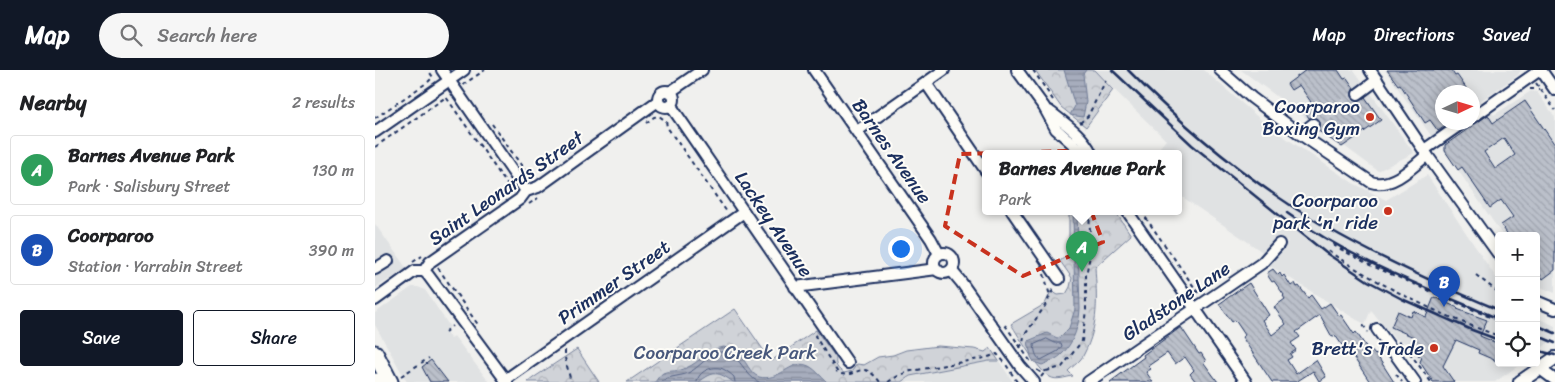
<!DOCTYPE html>
<meta charset="utf-8">
<style>
:root{--surface:#fff;--page:#f6f6f6;--text:#202124;--muted:#757577;--line:#e0e0e0;--accent:#111827}
body{margin:0;font-family:Sriracha,sans-serif;background:var(--page);color:var(--text)}
.controls{position:absolute;right:15px;bottom:15px;display:grid;overflow:hidden;border-radius:5px;box-shadow:0 2px 12px #0003}
.controls button{width:45px;height:45px;display:grid;place-items:center;padding:0;border:0;border-bottom:1px solid var(--line);background:var(--surface);color:var(--text);font:25px sans-serif}
.compass{position:absolute;left:1060px;top:15px;width:45px;height:45px;border-radius:50%;background:var(--surface);box-shadow:0 2px 12px #0003;rotate:86deg}
.you{position:absolute;left:525px;top:178px;width:18px;height:18px;margin:-12px;border:4px solid #fff;border-radius:50%;background:#1a73e8;box-shadow:0 0 0 8px #1a73e833}
.badge{display:grid;place-items:center;width:32px;height:32px;border-radius:50%;background:var(--accent);color:#fff;font-size:16px;font-weight:700}
.pin{position:absolute;translate:-50% -41px;filter:drop-shadow(0 1px 2px #0008)}
.pin::after{content:'';position:absolute;top:26px;width:18px;height:15px;background:inherit;clip-path:polygon(0 0,100% 0,50% 100%)}
.popup{position:absolute;left:607px;top:80px;width:200px;height:65px;box-sizing:border-box;display:grid;place-content:center;border-radius:5px;background:var(--surface);filter:drop-shadow(0 1px 4px #0005);font-size:16px;white-space:nowrap;color:var(--muted)}
.popup b{font-size:19px;color:var(--text)}
.popup::after{content:'';position:absolute;left:50%;top:100%;margin-left:-10px;border:10px solid transparent;border-top-color:var(--surface)}
.list{margin:0;padding:0;list-style:none}
h2{display:flex;justify-content:space-between;align-items:center;height:65px;margin:0;padding:0 20px;font-size:21px}
h2 small{font-size:16px;font-weight:400;color:var(--muted)}
.list li{display:grid;grid-template-columns:32px 1fr auto;gap:15px;align-items:center;box-sizing:border-box;height:70px;margin:0 10px 10px;padding:0 10px;border:1px solid var(--line);border-radius:5px}
.list b{display:block;font-size:19px;white-space:nowrap}
.list p{margin:0;font-size:16px;white-space:nowrap;color:var(--muted)}
.list em{font-size:16px;font-style:normal;color:var(--muted)}
.actions{display:flex;gap:10px;padding:15px 20px}
.actions a{flex:1;padding:11px 0;border:1px solid var(--accent);border-radius:5px;text-align:center;font-size:18px;color:var(--accent)}
.actions .main{background:var(--accent);color:#fff}
.icon{flex:none;width:28px;height:28px;fill:none;stroke:currentColor;stroke-width:2;stroke-linecap:round;stroke-linejoin:round}
.map{position:relative;flex:none;width:1180px;height:312px;overflow:hidden}
header{display:flex;align-items:center;gap:30px;box-sizing:border-box;height:70px;padding:0 25px;background:var(--accent);color:#fff}
header strong{font-size:24px}
nav{display:flex;gap:28px;margin-inline-start:auto;font-size:18px}
.search{width:350px;height:45px;background:var(--page);display:flex;align-items:center;gap:12px;box-sizing:border-box;padding:0 18px;border-radius:28px;color:var(--muted);font-size:19px}
main{display:flex}
aside{flex:1;background:var(--surface)}
.map>svg:first-child{display:block}
</style>
<header>
<strong>Map</strong>
<div class="search"><svg class="icon" aria-label="search" viewBox="0 0 24 24"><circle cx="10" cy="10" r="6"/><path d="M15 15l6 6"/></svg>Search here</div>
<nav><a>Map</a><a>Directions</a><a>Saved</a></nav>
</header>
<main>
<aside>
<h2>Nearby<small>2 results</small></h2>
<ul class="list">
<li><span class="badge" style="background:#2e9e5b">A</span><div><b>Barnes Avenue Park</b><p>Park · Salisbury Street</p></div><em>130 m</em></li>
<li><span class="badge" style="background:#1a4fb4">B</span><div><b>Coorparoo</b><p>Station · Yarrabin Street</p></div><em>390 m</em></li>
</ul>
<div class="actions"><a class="main">Save</a><a>Share</a></div>
</aside>
<div class="map">
<svg width="1180" height="312" viewBox="0 0 1180 312">
<defs>
<pattern id="park-crowns" width="20" height="18" patternUnits="userSpaceOnUse" patternTransform="scale(1.25)"><rect width="20" height="18" fill="#d0d3d8"/><path d="M2 6a3 3 0 1 1 6 0M12 15a3 3 0 1 1 6 0" fill="none" stroke="#b2b5bc"/></pattern>
<pattern id="water-rules" width="6" height="5" patternUnits="userSpaceOnUse" patternTransform="scale(1.25)"><rect width="6" height="5" fill="#a7adbd"/><path d="M0 2.5h6" fill="none" stroke="#878d9d"/></pattern>
<pattern id="building-back-hatch" width="6" height="6" patternUnits="userSpaceOnUse" patternTransform="scale(1.25)"><rect width="6" height="6" fill="#bbc0ca"/><path d="M-1 5l2 2M0 0l6 6M5-1l2 2" fill="none" stroke="#a0a5b0"/></pattern>
</defs>
<rect width="100%" height="100%" fill="#f0f0ee"/>
<filter id="ink" filterUnits="userSpaceOnUse"><feTurbulence type="fractalNoise" baseFrequency=".02" numOctaves="2"/><feDisplacementMap in="SourceGraphic" scale="10" xChannelSelector="R" yChannelSelector="G"/><feConvolveMatrix kernelMatrix="1 2 1 2 8 2 1 2 1" color-interpolation-filters="sRGB"/></filter>
<g filter="url(#ink)">
<g fill="#e0e2e3">
<path d="M719,0H829L893,56L978,113L1011,130L1052,105L1124,212V293H1144L1143,296L1120,312H1058L1031,273L1019,268L996,240L990,254L982,250L894,195L913,171L902,167L889,183L803,124V83H780L791,70Z"/>
<path d="M866,0H979L1039,83L1003,101Z"/>
<path d="M1010,0H1146L1143,5L1104,32L1105,34L1098,40V22H1068V52L1079,53L1057,67Z"/>
<path d="M1156,21L1162,22L1180,47V223L1161,215V166H1128L1070,81V75L1117,42L1119,45Z"/>
<path d="M0,154L32,199L0,218Z"/>
<path d="M37,217H43L50,220L75,257L70,262L76,269L79,266L114,312H32L0,255V243Z"/>
<path d="M1161,247L1180,256V267L1161,283Z"/>
<path d="M614,291H624L638,312H526L535,306Z"/>
</g>
<g fill="url(#park-crowns)" stroke="#76819b">
<path d="M660,0H719L738,20L711,57L686,37Z"/>
<path d="M694,141H740L756,165L720,197C722,228 724,255 709,284C706,291 698,296 693,301L698,306C691,307 681,311 675,307C663,301 644,266 636,254L670,234L676,221L683,225L691,224L695,217L697,208L685,191L694,184Z"/>
<path d="M360,239L396,291L441,260L461,288C460,295 462,299 469,303L477,301L482,294L489,295L503,287L518,285L531,280L563,276L599,279L610,282L615,278L624,291H614L535,306L526,312H252Z"/>
<path d="M202,279L224,312H153L158,308Z"/>
</g>
<g fill="url(#water-rules)" stroke="#6f7b97">
<path d="M689,0H711L708,4L711,32L708,47L695,45L700,36Z"/>
<path d="M698,141H702L705,239C704,255 699,272 688,283C683,289 674,292 667,295L659,292L656,287L653,271L672,263L682,268L685,267L694,258L700,239Z"/>
<path d="M349,277C354,279 359,280 363,283C371,290 374,303 384,307C404,312 416,290 431,295C439,297 446,307 452,312H358C343,301 338,301 324,312H280C282,309 285,305 288,303C295,300 304,302 311,298C326,292 331,279 349,277Z"/>
</g>
<g fill="none" stroke-linecap="round" stroke-linejoin="round">
<g stroke="#536184" stroke-width="1">
<path d="M672,269L680,273H686L687,276L683,281L666,290C660,287 660,281 659,275Z"/>
<path d="M286,312C293,305 307,307 315,302C324,297 333,286 341,283C363,276 368,306 384,312"/>
<path d="M322,312C323,301 338,295 348,299C352,301 356,304 359,307L360,312"/>
</g>
</g>
<g fill="url(#building-back-hatch)" stroke="#1b2f5e" fill-rule="evenodd">
<path d="M931,0H963L969,9L972,8L979,18L976,24L978,28L983,31L990,27L1006,50L967,77L942,60L944,56V50L940,48H934L927,38L936,32L924,15L916,20L912,14Z"/>
<path d="M1012,0H1076L1080,6L1082,5L1094,22H1068V52H1076L1063,61L1055,50L1050,53L1025,14L1023,15Z"/>
<path d="M1150,31L1180,75V200L1168,209L1161,199V166H1134L1126,155L1138,147L1126,130L1115,138L1087,97L1083,100L1070,81V75L1113,45L1118,53ZM1129,68L1140,85L1120,99L1109,82Z"/>
<path d="M898,199L903,205L905,203L907,207L909,205L916,216L920,213L922,217L924,216L933,228L936,225L946,239L955,233L964,246L966,245L979,264L981,262L994,281L996,280L1000,285L1001,284L1019,312H995L975,282L973,284L960,265L957,267L945,245L921,262L925,267L916,273L921,280L915,284L917,287L912,290L921,304L941,290L951,307L944,311L938,301L921,312H897L867,267L870,265L860,250L857,252L844,234L874,213L894,245L887,250L897,265L911,254L899,237L910,229L908,226L909,225L899,211L897,212L893,206L892,203Z"/>
<path d="M1059,227L1083,238L1082,239L1112,250L1105,266L1124,274V292L1103,283L1104,280L1081,270L1068,296L1079,312H1058L1045,292L1047,287L1043,285L1046,279L1038,276L1041,268L1016,257L1023,241L1036,247L1038,241L1051,247Z"/>
<path d="M806,257L824,284L826,283L831,291L829,293L843,312H821L815,304L819,300L810,287L800,294L792,283L773,296L776,299L771,302L778,312H735L769,287L768,285Z"/>
<path d="M56,290L73,312H55L47,297Z"/>
</g>
<g fill="none" stroke-linecap="round" stroke-linejoin="round">
<path stroke="#c5c9d1" stroke-width="10" stroke-dasharray="10 5" stroke-linecap="butt" d="M938,54L983,24"/>
<defs>
<g id="minor">
<path d="M67,0L151,121"/>
<path d="M439,0L556,169L564,184"/>
<path d="M642,0L669,37L681,59L708,83"/>
<path d="M845,0L877,28L925,64L996,112C1016,119 1038,97 1052,85"/>
<path d="M995,0L1052,85L1124,185"/>
<path d="M1166,0L1180,20"/>
<path d="M551,13L611,101"/>
<circle cx="291" cy="29" r="8"/>
<path d="M295,22L327,0"/>
<path d="M983,24L1002,10"/>
<path d="M296,36L473,293"/>
<path d="M674,41C689,53 708,65 716,83"/>
<path d="M1098,47L1165,0"/>
<path d="M482,61L569,0"/>
<path d="M0,62L89,0"/>
<path d="M925,64L938,54"/>
<path d="M1049,80L1089,52"/>
<path d="M637,141L684,209"/>
<path d="M752,141L871,312"/>
<circle cx="569" cy="193" r="10"/>
<path d="M0,199L13,191"/>
<path d="M576,200L586,212L645,296L659,312"/>
<path d="M49,201L55,192L145,129L151,121L163,117L283,31"/>
<path d="M49,201L53,205L132,312"/>
<path d="M420,217L562,199"/>
<path d="M0,230L40,201H49"/>
<path d="M1161,231L1180,239"/>
<path d="M1002,259L1040,312"/>
<path d="M1165,299L1180,310"/>
<path d="M130,310L369,142"/>
<path d="M713,312L887,193L904,174"/>
</g>
<path id="major" d="M1145,312L1180,288"/>
<g id="highway">
<path d="M0,283L15,312"/>
<path d="M0,311V312"/>
</g>
</defs>
<use href="#minor" stroke="#1b2f5e" stroke-width="14"/>
<use href="#major" stroke="#1b2f5e" stroke-width="16"/>
<use href="#highway" stroke="#1b2f5e" stroke-width="19"/>
<g stroke="#1b2f5e" stroke-width="2" stroke-dasharray="4 4" stroke-linecap="butt">
<path d="M658,0L680,33"/>
<path d="M1161,13L1180,40"/>
<path d="M90,15L89,14L110,0"/>
<path d="M1155,19H1165"/>
<path d="M0,48L53,12L58,7L53,0"/>
<path d="M271,53L279,47L284,46L291,51L292,57L352,142L351,143"/>
<path d="M705,53L713,46L731,10"/>
<path d="M117,54L156,109"/>
<path d="M0,77L71,27L138,123"/>
<path d="M154,134L163,128"/>
<path d="M766,141L824,224"/>
<path d="M958,175L995,195L1124,251"/>
<path d="M953,181C1006,216 1064,245 1124,266"/>
<path d="M38,192L47,186"/>
<path d="M63,198L104,256"/>
<path d="M669,204L675,226"/>
<path d="M1101,205L1124,223"/>
<path d="M630,255L656,292"/>
<path d="M988,255L993,262"/>
<path d="M70,262L77,256"/>
<path d="M441,265L440,266L463,303C482,310 486,287 505,312"/>
<path d="M1023,272L1029,275L1056,312"/>
<path d="M1161,273L1165,274"/>
<path d="M644,277L648,274L649,266L670,236L679,218"/>
<path d="M190,280V288L196,312"/>
<path d="M662,300L665,302L671,301"/>
<path d="M1021,304L1027,312"/>
<path d="M26,306L54,288"/>
<path d="M666,307L671,301L687,297L707,271L711,240V205L716,181L714,141"/>
<path d="M513,312L525,305L536,301L610,288L622,284L630,293L642,312"/>
</g>
<use href="#minor" stroke="#fdfcf7" stroke-width="10"/>
<use href="#major" stroke="#fdfcf7" stroke-width="12"/>
<use href="#highway" stroke="#fdfcf7" stroke-width="15"/>
<g stroke="#1b2f5e" stroke-width="2.5">
<path d="M737,0L817,75L951,183L993,211L1027,229L1097,260L1124,270"/>
<path d="M753,0C811,59 877,114 949,156C1004,188 1064,215 1124,240"/>
<path d="M912,143C976,190 1052,218 1124,249"/>
<path d="M1161,255L1180,263"/>
<path d="M1161,265L1180,273"/>
<path d="M1161,280L1180,285"/>
</g>
</g>
</g>
<path fill="none" stroke="#c8321e" stroke-width="4" stroke-dasharray="10 6" stroke-linejoin="round" d="M693,81L728,172L648,206L570,156L585,84Z"/>
<g fill="#c8321e" stroke="#fdfcf7" stroke-width="2">
<circle cx="995" cy="47" r="5"/>
<circle cx="1013" cy="141" r="5"/>
<circle cx="1059" cy="278" r="5"/>
</g>
<g text-anchor="middle" dominant-baseline="central" stroke-width="4" stroke-linejoin="round" paint-order="stroke">
<g font-size="19" fill="#1b2f5e" stroke="#fdfcf7" text-anchor="end">
<text x="985" y="36">Coorparoo<tspan x="985" dy="22">Boxing Gym</tspan></text>
<text x="1003" y="130">Coorparoo<tspan x="1003" dy="22">park 'n' ride</tspan></text>
<text x="1049" y="278">Brett's Trade</text>
</g>
<g font-size="19" fill="#1b2f5e" stroke="#fdfcf7">
<text transform="translate(517 81) rotate(55)">Barnes Avenue</text>
<text transform="translate(131 118) rotate(-35)">Saint Leonards Street</text>
<text transform="translate(399 154) rotate(56)">Lackey Avenue</text>
<text transform="translate(239 212) rotate(-35)">Primmer Street</text>
<text transform="translate(801 231) rotate(-34)">Gladstone Lane</text>
</g>
<g font-size="19" fill="#48587c" stroke="#fdfcf7">
<text x="350" y="282">Coorparoo Creek Park</text>
</g>
</g>
</svg>
<div class="controls">
<button>+</button>
<button>−</button>
<button><svg class="icon" aria-label="locate" viewBox="0 0 24 24"><circle cx="12" cy="12" r="6"/><path d="M12 2v4M12 18v4M2 12h4M18 12h4"/></svg></button>
</div>
<svg class="compass" viewBox="-18 -18 36 36"><path d="M0-13l5 13h-10z" fill="#e53935"/><path d="M0 13l5-13h-10z" fill="#757577"/></svg>
<div class="you"></div>
<div class="pin badge" style="left:707px;top:202px;background:#2e9e5b">A</div>
<div class="popup"><b>Barnes Avenue Park</b>Park</div>
<div class="pin badge" style="left:1069px;top:237px;background:#1a4fb4">B</div>
</div>
</main>
